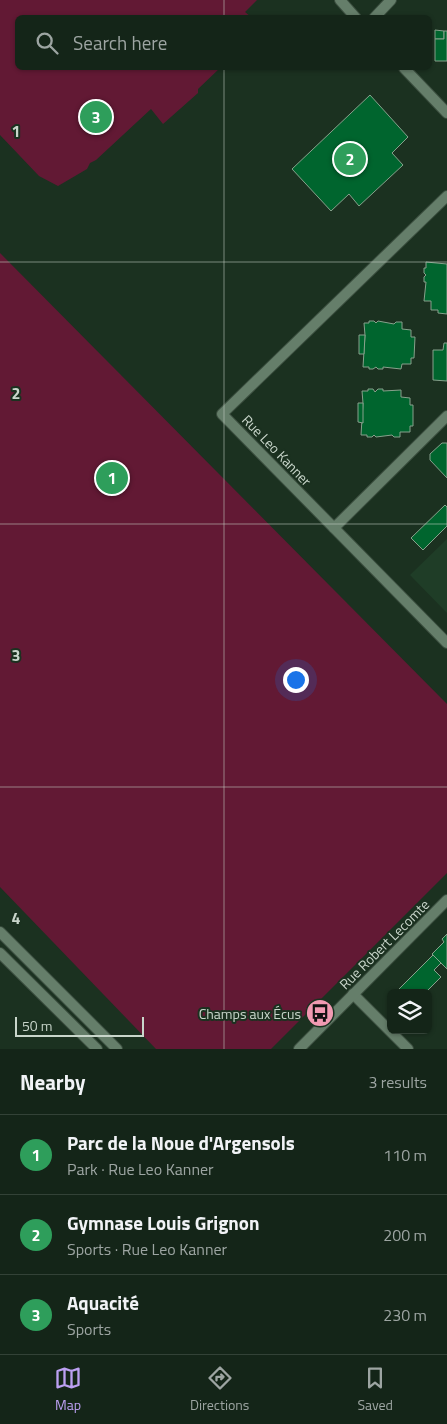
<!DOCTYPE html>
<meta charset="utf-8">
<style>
:root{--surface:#142518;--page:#1d2d21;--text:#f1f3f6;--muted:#9da5a2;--line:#334237;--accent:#bca0f2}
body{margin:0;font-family:"Titillium Web",sans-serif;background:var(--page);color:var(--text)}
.controls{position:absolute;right:15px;bottom:15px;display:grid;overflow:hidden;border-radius:8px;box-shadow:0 1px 4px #0004}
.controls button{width:45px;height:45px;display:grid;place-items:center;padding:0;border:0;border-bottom:1px solid var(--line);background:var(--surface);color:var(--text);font:25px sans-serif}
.scale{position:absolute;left:15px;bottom:12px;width:129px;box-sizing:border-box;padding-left:5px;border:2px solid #c9d6cb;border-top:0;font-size:14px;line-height:18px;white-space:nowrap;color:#c9d6cb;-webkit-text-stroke:4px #1b3120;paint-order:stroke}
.you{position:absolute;left:295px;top:679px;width:18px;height:18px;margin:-12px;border:4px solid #fff;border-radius:50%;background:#1a73e8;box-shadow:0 0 0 8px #1a73e833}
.badge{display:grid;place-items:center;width:32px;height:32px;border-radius:50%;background:var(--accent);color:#fff;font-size:16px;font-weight:700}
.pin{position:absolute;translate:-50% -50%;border:2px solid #fff;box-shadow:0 1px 5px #0006}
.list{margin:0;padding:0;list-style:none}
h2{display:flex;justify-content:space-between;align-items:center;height:65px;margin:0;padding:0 20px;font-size:21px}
h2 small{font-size:16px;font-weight:400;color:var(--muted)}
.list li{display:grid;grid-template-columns:32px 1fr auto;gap:15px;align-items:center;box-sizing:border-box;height:80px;padding:0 20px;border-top:1px solid var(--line)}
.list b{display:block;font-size:19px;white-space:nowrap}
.list p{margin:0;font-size:16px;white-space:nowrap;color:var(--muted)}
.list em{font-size:16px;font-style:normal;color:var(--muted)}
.icon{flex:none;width:28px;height:28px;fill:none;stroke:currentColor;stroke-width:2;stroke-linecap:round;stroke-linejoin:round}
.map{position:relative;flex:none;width:447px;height:1049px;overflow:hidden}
.search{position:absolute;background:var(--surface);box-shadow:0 1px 4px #0004;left:15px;right:15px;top:15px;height:55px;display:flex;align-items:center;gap:12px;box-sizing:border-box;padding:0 18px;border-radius:8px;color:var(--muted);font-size:19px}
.sheet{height:305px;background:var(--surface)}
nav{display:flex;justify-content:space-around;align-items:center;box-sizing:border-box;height:70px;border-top:1px solid var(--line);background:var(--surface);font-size:14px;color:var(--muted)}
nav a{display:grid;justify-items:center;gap:2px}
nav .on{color:var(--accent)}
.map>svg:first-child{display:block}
</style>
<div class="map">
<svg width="447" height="1049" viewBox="0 0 447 1049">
<rect width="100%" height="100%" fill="#1b3120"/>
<path fill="#1f3d27" d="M447,539V613L410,575Z"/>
<g fill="#621934">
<path d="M0,0H257L245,12L251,17L18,18V68H220L198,89V93L163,124L151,109L96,160L90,163L87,169L58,186L39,176L0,135Z"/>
<path d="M0,253L447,704V873L271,1049H156L0,887Z"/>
</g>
<g fill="#00652e" stroke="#87a18c">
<path d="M435,30L444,31V39H435Z"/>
<path d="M444,31H447V61H435V39H444Z"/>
<path d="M370,95L408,137L392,153L403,165L359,206L349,194L331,211L292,169Z"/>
<path d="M426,262L447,264V314L438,313V310H431V301H424L426,282H424V277L426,275L424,273V268H426Z"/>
<path d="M369,321H374L376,323L378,321L394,324L396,322H402V329L411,330V337H415L414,358H411V364H402L401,369L383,367V369H378L376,367L373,369H369V367H363L365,335L364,323H369Z"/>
<path d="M359,335H365L364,354H359Z"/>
<path d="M444,343H447V381L433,380V350H443Z"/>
<path d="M368,389H373L375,392L378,389H383V391L401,390V397L410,398V405H413V426H410V432H400V437H394L392,435L376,437L374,435L372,437H367V435H361L363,403L362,391H368Z"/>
<path d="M358,403H363V423L358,422Z"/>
<path d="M442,443H447V478L430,460V454Z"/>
<path d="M445,505L447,507V526L423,550L411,538Z"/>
<path d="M447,934V969L432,954L444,942L442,939Z"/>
<path d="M433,955L441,963L434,970L441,977L425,993H401L398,990Z"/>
</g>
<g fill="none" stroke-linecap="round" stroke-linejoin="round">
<defs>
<path id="lane" d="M334,528L447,416"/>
<g id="street">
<path d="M340,0L356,18"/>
<path d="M374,18L391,0"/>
<path d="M404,68L447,113"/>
<path d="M447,196L222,414L447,643"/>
<path d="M0,932L117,1049"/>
<path d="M0,953L97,1049"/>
<path d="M353,994L408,1049"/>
<path d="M299,1049L447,900"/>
</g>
</defs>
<use href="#lane" stroke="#3b4e3f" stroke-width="12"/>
<use href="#street" stroke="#3b4e3f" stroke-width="12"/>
<use href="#lane" stroke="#657e6a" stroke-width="10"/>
<use href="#street" stroke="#657e6a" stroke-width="10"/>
</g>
<path fill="none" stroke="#c9d6cb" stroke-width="1" stroke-opacity="0.55" d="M224,0V18M224,68V1049M0,262H447M0,524H447M0,787H447"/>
<defs>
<symbol id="bus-disc" viewBox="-11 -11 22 22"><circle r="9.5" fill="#f19ab2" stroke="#1b3120"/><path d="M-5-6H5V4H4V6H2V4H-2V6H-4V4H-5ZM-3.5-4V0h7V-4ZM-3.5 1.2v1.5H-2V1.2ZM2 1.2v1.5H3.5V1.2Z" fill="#111"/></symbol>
</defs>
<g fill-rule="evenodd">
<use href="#bus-disc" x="304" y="997" width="32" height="32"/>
</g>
<g text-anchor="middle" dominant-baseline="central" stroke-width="4" stroke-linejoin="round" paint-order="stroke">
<g font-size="14" fill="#c9d6cb" stroke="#1b3120">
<text transform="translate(277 450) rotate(46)">Rue Leo Kanner</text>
<text transform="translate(384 944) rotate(-45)">Rue Robert Lecomte</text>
</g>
<g font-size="14" fill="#c9d6cb" stroke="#1b3120" text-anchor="end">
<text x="301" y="1013">Champs aux Écus</text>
</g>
</g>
<g font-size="16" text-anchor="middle" font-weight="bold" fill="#c9d6cb" stroke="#1b3120" stroke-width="4" stroke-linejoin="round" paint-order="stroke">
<text x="16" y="137">1</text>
<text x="16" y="399">2</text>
<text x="16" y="661">3</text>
<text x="16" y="924">4</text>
</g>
</svg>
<div class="controls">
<button><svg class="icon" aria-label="layers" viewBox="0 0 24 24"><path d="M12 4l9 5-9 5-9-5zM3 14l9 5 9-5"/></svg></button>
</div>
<div class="scale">50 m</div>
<div class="you"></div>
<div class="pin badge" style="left:112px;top:478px;background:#2e9e5b">1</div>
<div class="pin badge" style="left:350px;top:159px;background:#2e9e5b">2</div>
<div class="pin badge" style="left:96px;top:117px;background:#2e9e5b">3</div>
<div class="search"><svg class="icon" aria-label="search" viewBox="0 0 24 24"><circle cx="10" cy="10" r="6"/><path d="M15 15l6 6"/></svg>Search here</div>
</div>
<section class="sheet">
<h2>Nearby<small>3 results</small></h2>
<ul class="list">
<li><span class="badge" style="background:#2e9e5b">1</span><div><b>Parc de la Noue d'Argensols</b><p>Park · Rue Leo Kanner</p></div><em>110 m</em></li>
<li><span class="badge" style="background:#2e9e5b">2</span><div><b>Gymnase Louis Grignon</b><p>Sports · Rue Leo Kanner</p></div><em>200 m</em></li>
<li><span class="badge" style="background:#2e9e5b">3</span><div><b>Aquacité</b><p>Sports</p></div><em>230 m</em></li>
</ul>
</section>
<nav>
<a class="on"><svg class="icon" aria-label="map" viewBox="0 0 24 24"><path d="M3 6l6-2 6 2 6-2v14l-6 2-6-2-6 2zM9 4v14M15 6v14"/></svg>Map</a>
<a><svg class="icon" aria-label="directions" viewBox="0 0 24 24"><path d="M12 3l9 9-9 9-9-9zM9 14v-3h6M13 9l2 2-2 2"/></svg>Directions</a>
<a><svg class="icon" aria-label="saved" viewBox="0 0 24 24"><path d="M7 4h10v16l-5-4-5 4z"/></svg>Saved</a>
</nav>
